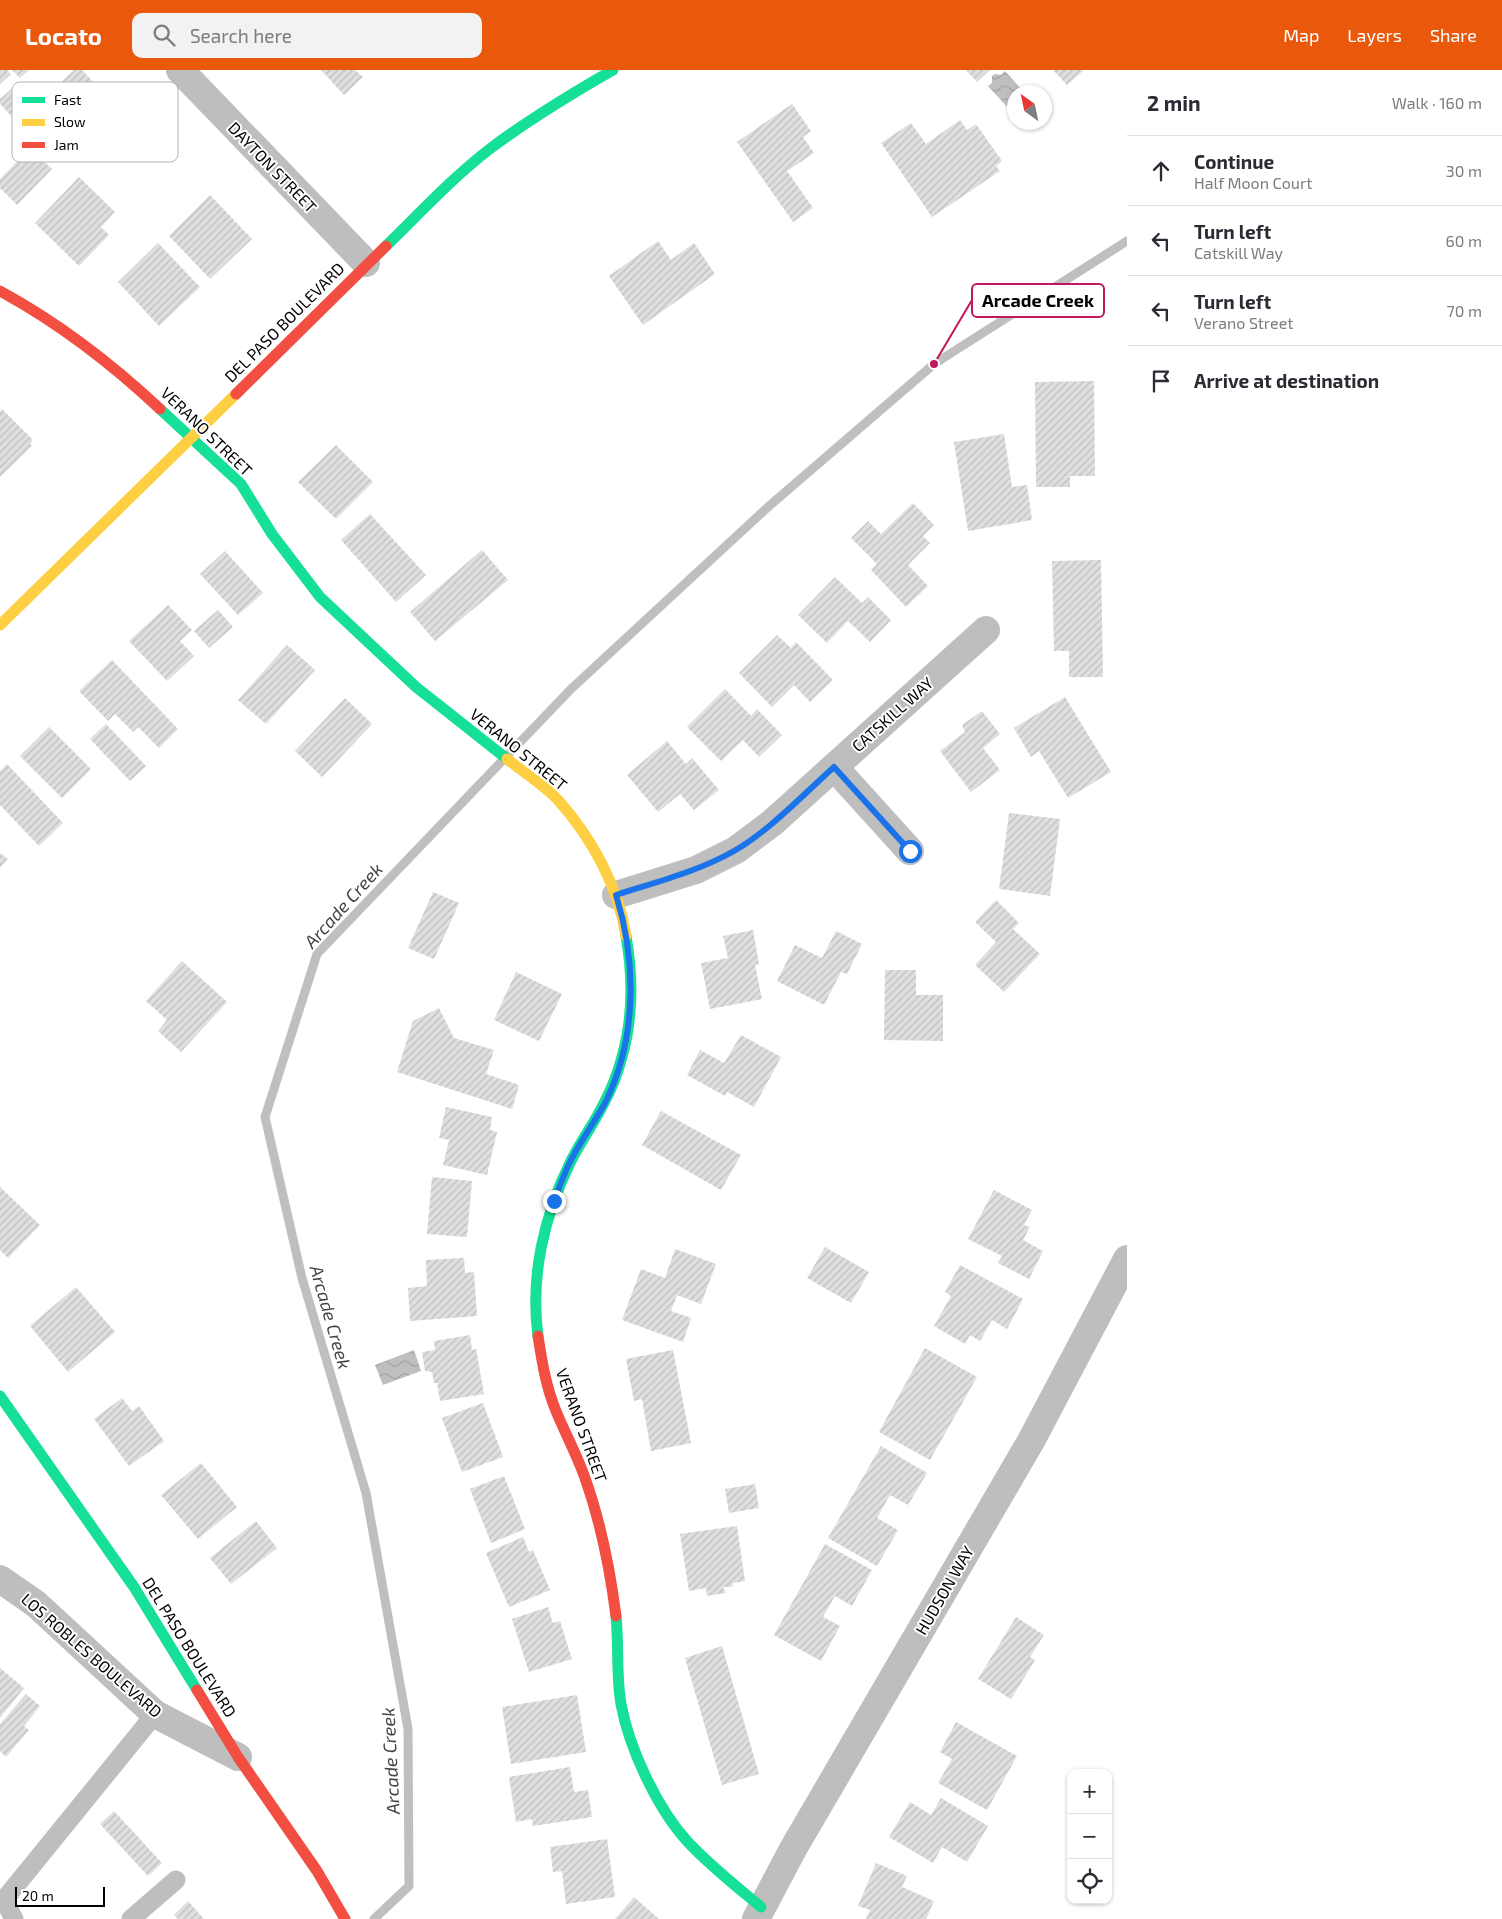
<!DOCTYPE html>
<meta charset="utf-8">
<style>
:root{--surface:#fff;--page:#f2f2f3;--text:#2b2b33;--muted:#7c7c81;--line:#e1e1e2;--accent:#ea580c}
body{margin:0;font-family:"Exo 2",sans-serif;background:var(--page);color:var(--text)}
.controls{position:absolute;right:15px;bottom:15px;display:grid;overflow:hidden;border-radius:10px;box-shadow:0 1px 4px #0004}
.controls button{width:45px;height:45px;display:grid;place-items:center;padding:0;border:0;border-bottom:1px solid var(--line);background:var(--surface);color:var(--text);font:25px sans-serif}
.compass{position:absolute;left:1007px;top:15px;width:45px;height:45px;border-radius:50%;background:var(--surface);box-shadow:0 1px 4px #0004;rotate:327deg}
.scale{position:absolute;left:15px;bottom:12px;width:90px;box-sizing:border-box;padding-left:5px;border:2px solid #000;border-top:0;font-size:14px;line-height:18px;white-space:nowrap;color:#000;-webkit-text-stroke:4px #fff;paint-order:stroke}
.stop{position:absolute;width:15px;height:15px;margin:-11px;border:4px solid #1a73e8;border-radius:50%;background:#fff}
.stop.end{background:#1a73e8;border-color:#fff;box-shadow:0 1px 5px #0008}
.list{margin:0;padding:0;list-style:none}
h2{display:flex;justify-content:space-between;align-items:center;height:65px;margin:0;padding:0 20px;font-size:21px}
h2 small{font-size:16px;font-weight:400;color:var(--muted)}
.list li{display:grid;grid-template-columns:32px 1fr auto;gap:15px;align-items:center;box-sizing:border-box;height:70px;padding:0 20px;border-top:1px solid var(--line)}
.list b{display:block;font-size:19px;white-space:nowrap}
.list p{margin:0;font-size:16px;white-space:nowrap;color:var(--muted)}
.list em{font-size:16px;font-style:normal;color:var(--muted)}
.icon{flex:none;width:28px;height:28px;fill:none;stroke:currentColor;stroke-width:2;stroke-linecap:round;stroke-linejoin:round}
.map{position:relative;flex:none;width:1127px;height:1849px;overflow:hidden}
header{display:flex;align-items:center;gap:30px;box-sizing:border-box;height:70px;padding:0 25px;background:var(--accent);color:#fff}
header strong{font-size:24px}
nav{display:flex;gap:28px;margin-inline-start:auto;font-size:18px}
.search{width:350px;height:45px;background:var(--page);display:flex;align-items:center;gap:12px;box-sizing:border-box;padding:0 18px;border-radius:10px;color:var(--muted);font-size:19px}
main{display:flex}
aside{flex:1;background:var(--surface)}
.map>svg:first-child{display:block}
</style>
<header>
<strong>Locato</strong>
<div class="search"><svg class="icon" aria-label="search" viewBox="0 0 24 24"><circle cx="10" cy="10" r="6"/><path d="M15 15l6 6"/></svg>Search here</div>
<nav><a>Map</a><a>Layers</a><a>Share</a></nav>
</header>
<main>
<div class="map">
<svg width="1127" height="1849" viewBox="0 0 1127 1849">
<defs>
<pattern id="water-waves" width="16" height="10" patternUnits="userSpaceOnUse" patternTransform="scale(1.25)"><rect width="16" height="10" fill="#bfbfbf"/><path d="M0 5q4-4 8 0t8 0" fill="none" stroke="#a2a2a2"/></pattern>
<pattern id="building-hatch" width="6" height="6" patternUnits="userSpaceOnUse" patternTransform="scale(1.25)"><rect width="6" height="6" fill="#dfdfdf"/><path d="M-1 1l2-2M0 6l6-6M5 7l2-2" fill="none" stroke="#bebebe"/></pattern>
</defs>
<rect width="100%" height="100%" fill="#fff"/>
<g fill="url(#water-waves)">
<path d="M1005,1L1024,22H1014V38L1011,41L988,16L992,13V6L995,4L1001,5Z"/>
<path d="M414,1280L421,1301L383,1315L375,1295Z"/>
</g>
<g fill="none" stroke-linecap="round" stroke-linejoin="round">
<path stroke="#bfbfbf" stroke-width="9" d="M374,1849L409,1816L408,1659L366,1423L302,1208L265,1047L317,884L571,619L768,437L934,294L1127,171"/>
</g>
<g fill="url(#building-hatch)">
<path d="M0,0H7L11,4L0,14Z"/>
<path d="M12,0H29L20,8Z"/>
<path d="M74,0H82L105,24L74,55L46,27Z"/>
<path d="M321,0H355L363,7L344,25Z"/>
<path d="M966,0H990L977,12Z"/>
<path d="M1053,0H1084L1067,15Z"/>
<path d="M18,13L38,34L18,53L0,34V29Z"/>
<path d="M792,34L811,61L803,67L814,83L787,101L813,138L793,152L737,72Z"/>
<path d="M960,50L967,60L976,54L1002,91L996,96L1000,101L932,147L881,73L911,53L926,74Z"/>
<path d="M30,78L52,99L17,135L0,118V109Z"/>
<path d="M79,107L115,142L101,157L109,165L79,196L35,153Z"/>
<path d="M210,125L252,169L210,209L169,166Z"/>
<path d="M658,171L671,190L694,173L715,204L643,255L609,206Z"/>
<path d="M158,173L200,217L159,256L118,212Z"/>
<path d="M1094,311L1095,406H1070V417H1036L1035,312Z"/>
<path d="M2,339L33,370L30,374L32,376L0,407V341Z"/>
<path d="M1004,364L1012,417L1027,415L1032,450L968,461L954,372Z"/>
<path d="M336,375L373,412L336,449L298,412Z"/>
<path d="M913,433L934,455L923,466L930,473L908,495L928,516L906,537L871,500L877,494L851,468L868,451L881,464Z"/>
<path d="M370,444L426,505L396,532L341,470Z"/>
<path d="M482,480L508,510L435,571L410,542Z"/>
<path d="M225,481L263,523L238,545L200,504Z"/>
<path d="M1101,490L1103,607H1069V581H1054L1052,491Z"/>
<path d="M835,507L862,533L868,527L891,550L870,572L848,551L827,573L798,545Z"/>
<path d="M168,535L192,560L180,571L194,586L167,611L129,571Z"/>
<path d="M218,540L233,557L209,578L194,561Z"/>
<path d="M777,565L791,578L796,572L833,610L810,632L794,615L772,637L739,603Z"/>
<path d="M287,575L315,600L266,654L238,630Z"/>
<path d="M112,590L178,659L159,678L138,657L133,662L115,644L108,651L79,621Z"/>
<path d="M725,619L751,646L757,639L782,665L759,687L743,670L721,691L687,657Z"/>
<path d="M1065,627L1111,702L1068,728L1039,681L1031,687L1014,658Z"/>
<path d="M345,628L372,654L322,707L295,681Z"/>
<path d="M982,641L1000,664L983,678L1000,700L971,722L940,681L965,662L962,655Z"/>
<path d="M106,654L146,696L130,711L90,669Z"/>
<path d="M49,657L91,699L62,728L20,686Z"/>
<path d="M667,671L686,694L692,688L719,720L694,740L680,724L658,742L627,705Z"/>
<path d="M7,694L63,753L39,776L0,735V701Z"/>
<path d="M1009,743L1060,749L1050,826L999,819Z"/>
<path d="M0,783L8,789L0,798Z"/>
<path d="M433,822L459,833L434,889L408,878Z"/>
<path d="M996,830L1019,853L1013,859L1040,884L1004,922L975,895L996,872L975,852Z"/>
<path d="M753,860L759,894L755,895L762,929L710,939L701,893L728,888L723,866Z"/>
<path d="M836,861L862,874L847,904L841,902L824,935L777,911L795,875L822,888Z"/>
<path d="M182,891L227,932L181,982L158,961L167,950L146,931Z"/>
<path d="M885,900H916V925H943V971L884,970Z"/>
<path d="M516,902L562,924L539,971L494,950Z"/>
<path d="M439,938L454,968L494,980L486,1004L519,1015L512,1039L397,1002L413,951Z"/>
<path d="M741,965L781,987L754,1037L727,1022L725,1026L687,1005L700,980L724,993Z"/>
<path d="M446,1037L492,1047L490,1060L497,1062L487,1105L443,1095L449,1070L439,1068Z"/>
<path d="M661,1041L741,1085L721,1120L642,1075Z"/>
<path d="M432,1107L472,1111L467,1167L427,1164Z"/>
<path d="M0,1117L40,1155L8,1188L0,1180Z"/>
<path d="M994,1120L1032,1140L1024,1155L1030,1157L1023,1170L1043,1181L1029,1209L998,1193L1002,1186L968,1169Z"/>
<path d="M825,1177L869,1202L851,1233L807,1208Z"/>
<path d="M675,1179L716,1194L701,1234L677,1225L671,1241L691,1248L683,1272L622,1250L641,1199L665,1208Z"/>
<path d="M464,1188L465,1203L474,1202L477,1246L410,1251L408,1218L427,1216L426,1190Z"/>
<path d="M960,1195L1023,1229L1007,1259L992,1250L980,1271L970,1265L965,1274L934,1256L951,1226L945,1222Z"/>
<path d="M76,1217L115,1262L68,1302L30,1256Z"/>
<path d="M470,1265L472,1280L476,1279L484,1324L440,1331L437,1313H434L432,1302L425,1301L422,1282L435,1280L434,1271Z"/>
<path d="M925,1278L977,1307L930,1390L879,1362Z"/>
<path d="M673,1280L691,1373L651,1381L642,1329L634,1331L626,1289Z"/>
<path d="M122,1328L132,1341L139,1336L164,1371L129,1396L94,1349Z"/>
<path d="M483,1333L503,1387L462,1402L442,1348Z"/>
<path d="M881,1376L927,1403L908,1435L890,1425L877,1448L898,1460L877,1496L828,1468Z"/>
<path d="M201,1393L237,1437L198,1469L161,1425Z"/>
<path d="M504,1406L525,1459L491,1473L470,1419Z"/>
<path d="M755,1414L759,1438L729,1443L725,1419Z"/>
<path d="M256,1451L277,1478L231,1514L210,1488Z"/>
<path d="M737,1456L745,1511L733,1513L732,1517H723L726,1523L707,1526L706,1518L689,1521L680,1464Z"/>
<path d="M523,1467L529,1482L533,1480L550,1520L509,1537L486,1483Z"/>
<path d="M825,1474L872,1500L852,1536L835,1526L823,1547L840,1556L821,1591L774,1565Z"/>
<path d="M548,1537L553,1553L560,1551L572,1589L529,1602L512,1549Z"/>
<path d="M1016,1547L1044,1565L1030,1587L1035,1590L1011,1629L978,1609Z"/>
<path d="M722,1576L759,1704L722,1715L685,1588Z"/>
<path d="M0,1598L24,1618L0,1648Z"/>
<path d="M26,1624L40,1636L24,1656L29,1660L6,1687L0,1681V1654Z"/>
<path d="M577,1625L586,1682L511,1694L502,1637Z"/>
<path d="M956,1652L1017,1686L987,1740L938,1713L952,1689L940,1682Z"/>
<path d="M570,1697L574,1722L588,1720L592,1747L533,1756L532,1749L516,1752L509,1707Z"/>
<path d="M941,1728L988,1756L967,1792L942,1777L933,1793L889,1767L910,1732L931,1745Z"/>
<path d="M114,1741L162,1793L148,1806L100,1754Z"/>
<path d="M607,1769L615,1827L566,1834L562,1801L553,1802L550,1777Z"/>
<path d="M876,1793L907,1806L902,1817L934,1831L926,1849H866L870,1840L858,1836Z"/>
<path d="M634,1827L659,1849H615Z"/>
<path d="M188,1831L204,1849H178L174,1845Z"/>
</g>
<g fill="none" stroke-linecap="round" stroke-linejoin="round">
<g stroke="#bebebe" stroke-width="19">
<path d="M14,1849L4,1830L155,1644"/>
<path d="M131,1849L176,1810"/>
</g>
<g stroke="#bebebe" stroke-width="28">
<path d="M180,0L366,193"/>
<path d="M834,697L910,781"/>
<path d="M616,825L696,800L736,780L772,753L986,560"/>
<path d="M0,1509L36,1534L155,1644L238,1687"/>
<path d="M756,1849L793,1779L1031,1371L1127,1189"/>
</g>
<g stroke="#16e098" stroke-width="11">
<path d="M386,176C420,143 453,107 491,78C530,49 571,24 613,0"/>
<path d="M160,339L241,414L272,464L320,527L416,617L507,689"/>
<path d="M538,1266C530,1207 544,1146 570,1093C580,1072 594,1054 604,1033C611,1020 618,1002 622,987C633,948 633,906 626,866"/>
<path d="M0,1326L134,1517L197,1620"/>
<path d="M616,1546C619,1575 616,1606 621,1634C629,1678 657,1738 687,1771C709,1795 736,1816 761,1837"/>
</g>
<g stroke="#ffcf43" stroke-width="11">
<path d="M0,555L236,324"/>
<path d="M507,689C523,702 544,715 558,730C592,768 618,816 626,866"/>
</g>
<g stroke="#f24e42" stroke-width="11">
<path d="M0,221C59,253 111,293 160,339"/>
<path d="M236,324L386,176"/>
<path d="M538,1266C542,1292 546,1317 556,1341C565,1363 577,1385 585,1408C601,1453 610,1499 616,1546"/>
<path d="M197,1620L238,1687L317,1801L345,1849"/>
</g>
</g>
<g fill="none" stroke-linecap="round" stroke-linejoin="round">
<path stroke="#1a73e8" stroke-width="6" d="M554,1131C559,1118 564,1104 570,1092C580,1072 594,1053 605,1033C637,969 637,892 616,825C656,812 697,802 734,781C769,761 804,724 834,697L910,781"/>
</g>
<g text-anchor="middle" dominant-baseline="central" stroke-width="4" stroke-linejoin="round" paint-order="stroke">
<g font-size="16" fill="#000" stroke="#fff">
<text transform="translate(273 97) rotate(46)">DAYTON STREET</text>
<text transform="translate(284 252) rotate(-45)">DEL PASO BOULEVARD</text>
<text transform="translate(207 361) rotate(44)">VERANO STREET</text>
<text transform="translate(892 644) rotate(-42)">CATSKILL WAY</text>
<text transform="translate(519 679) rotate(39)">VERANO STREET</text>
<text transform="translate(582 1355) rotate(70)">VERANO STREET</text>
<text transform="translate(944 1520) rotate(-60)">HUDSON WAY</text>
<text transform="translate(190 1577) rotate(58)">DEL PASO BOULEVARD</text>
<text transform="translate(92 1585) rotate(41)">LOS ROBLES BOULEVARD</text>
</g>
<g font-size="18" font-style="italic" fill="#444" stroke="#fff">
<text transform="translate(343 835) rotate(-48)">Arcade Creek</text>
<text transform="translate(331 1247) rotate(74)">Arcade Creek</text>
<text transform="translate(390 1691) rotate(-93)">Arcade Creek</text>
</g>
</g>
<rect x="12" y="12" width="166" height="80" rx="8" fill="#fff" stroke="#b2b2b2" stroke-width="1"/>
<rect x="22" y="27" width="23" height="6" fill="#16e098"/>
<rect x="22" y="49" width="23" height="7" fill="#ffcf43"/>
<rect x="22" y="72" width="23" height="6" fill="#f24e42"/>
<g font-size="14" fill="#000">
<text x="54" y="35">Fast</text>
<text x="54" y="57">Slow</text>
<text x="54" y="80">Jam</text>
</g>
<path fill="none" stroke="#c2185b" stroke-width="2" d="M934 294L972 230"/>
<circle fill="#c2185b" stroke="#fff" stroke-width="2" cx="934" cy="294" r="5"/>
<rect fill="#fff" stroke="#c2185b" stroke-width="2" x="972" y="214" width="132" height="33" rx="5"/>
<g font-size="18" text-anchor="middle" font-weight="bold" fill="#000">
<text x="1038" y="237">Arcade Creek</text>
</g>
</svg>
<div class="controls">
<button>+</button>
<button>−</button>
<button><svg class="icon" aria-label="locate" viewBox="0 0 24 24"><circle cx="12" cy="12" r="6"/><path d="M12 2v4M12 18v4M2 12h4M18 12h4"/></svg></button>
</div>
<svg class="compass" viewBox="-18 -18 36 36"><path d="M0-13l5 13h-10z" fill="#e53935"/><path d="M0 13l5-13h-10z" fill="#7c7c81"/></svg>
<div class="scale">20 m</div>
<div class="stop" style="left:910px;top:781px"></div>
<div class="stop end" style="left:554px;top:1131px"></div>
</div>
<aside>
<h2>2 min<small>Walk · 160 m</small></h2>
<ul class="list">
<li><svg class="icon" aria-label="ahead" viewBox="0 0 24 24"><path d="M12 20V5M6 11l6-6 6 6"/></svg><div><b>Continue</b><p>Half Moon Court</p></div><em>30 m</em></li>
<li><svg class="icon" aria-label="left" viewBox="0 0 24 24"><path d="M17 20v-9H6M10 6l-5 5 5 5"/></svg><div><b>Turn left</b><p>Catskill Way</p></div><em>60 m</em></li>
<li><svg class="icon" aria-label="left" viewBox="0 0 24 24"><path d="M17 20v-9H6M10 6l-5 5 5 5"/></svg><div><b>Turn left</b><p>Verano Street</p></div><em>70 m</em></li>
<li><svg class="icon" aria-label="arrive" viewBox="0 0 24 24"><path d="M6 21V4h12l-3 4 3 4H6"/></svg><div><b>Arrive at destination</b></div></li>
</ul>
</aside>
</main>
